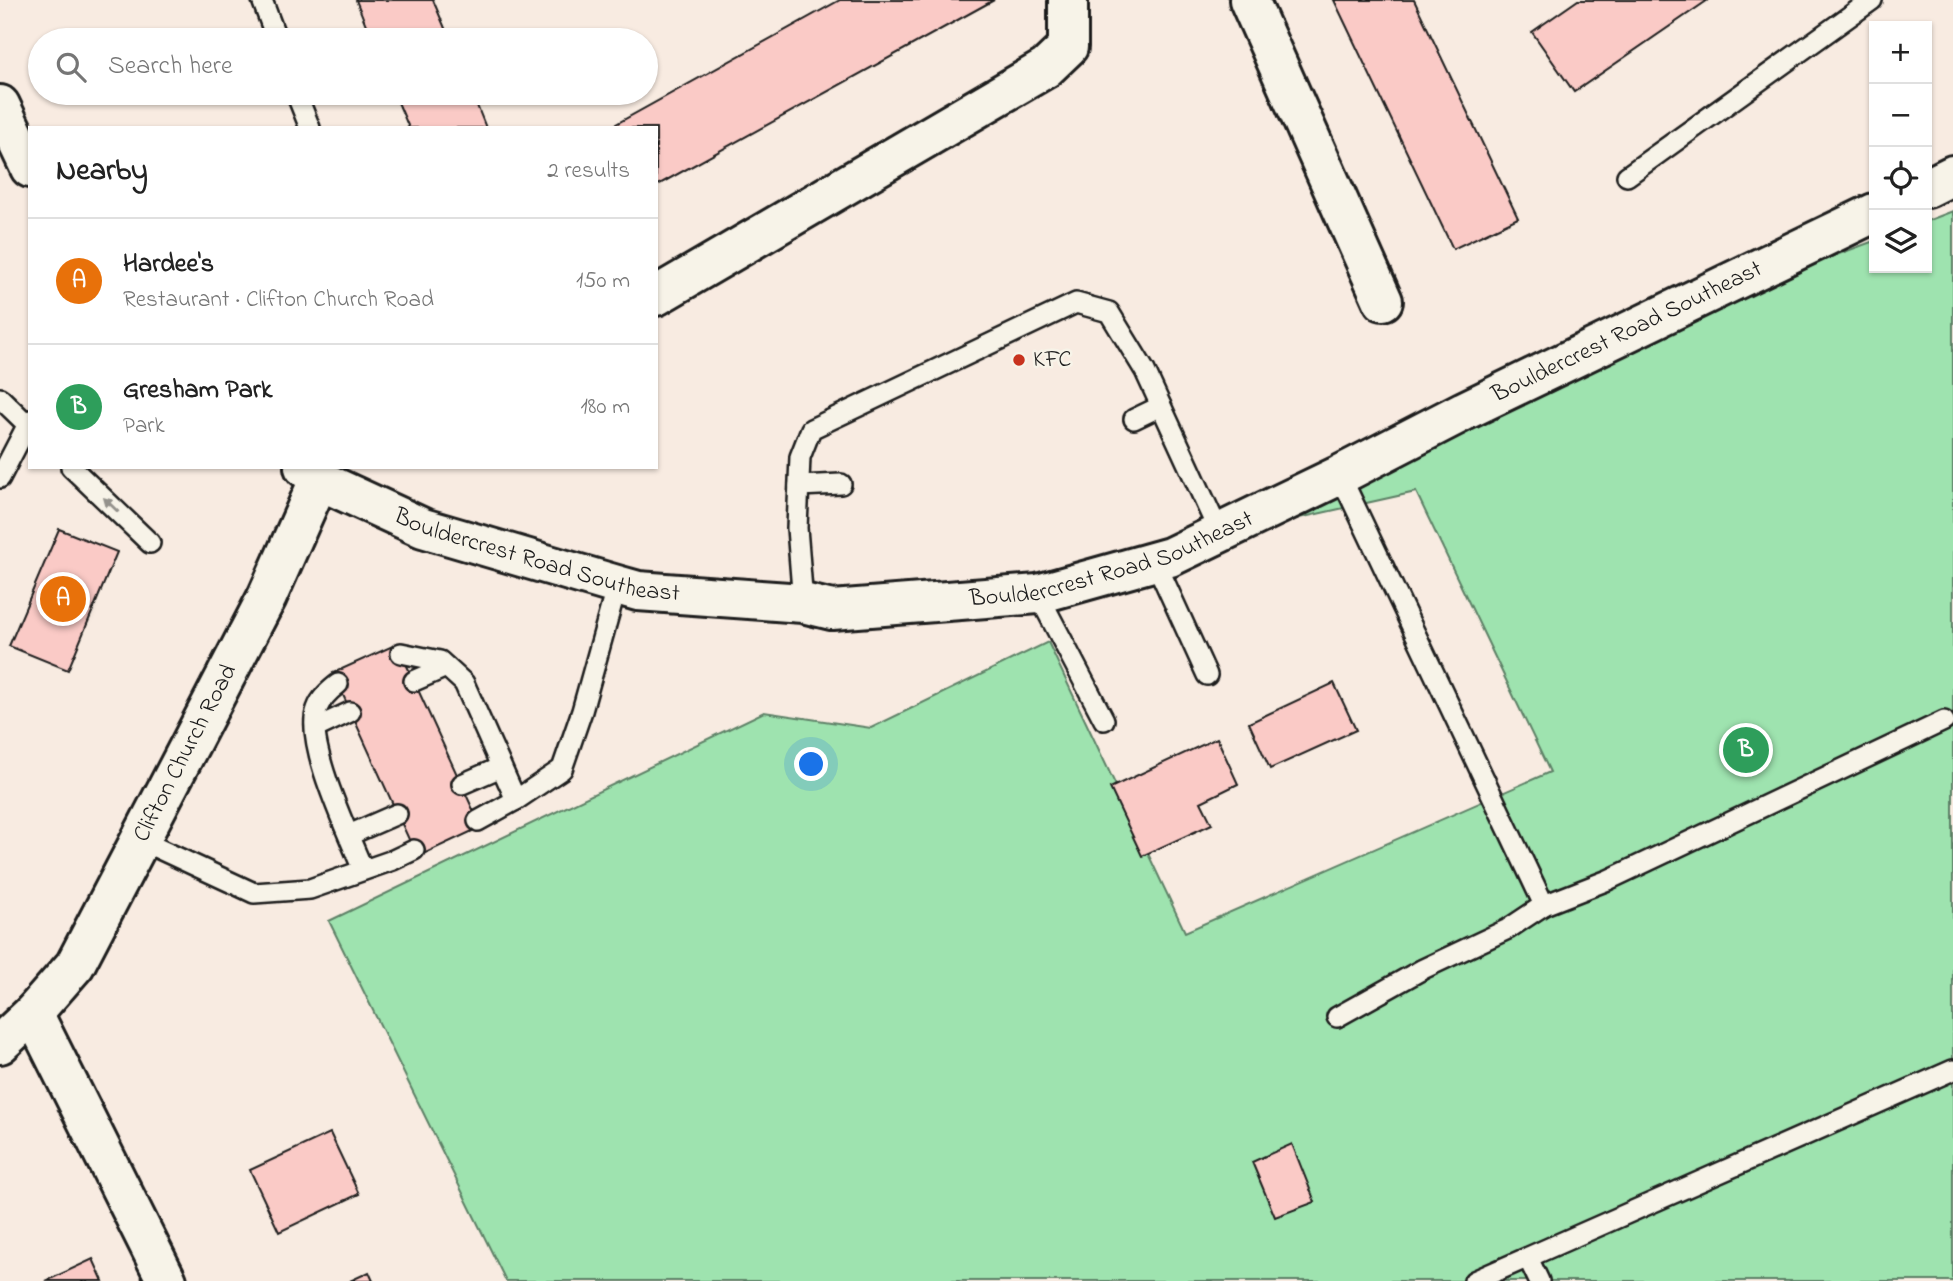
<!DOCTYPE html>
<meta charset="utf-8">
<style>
:root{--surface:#fff;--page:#f2f2f2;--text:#222;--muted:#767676;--line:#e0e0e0;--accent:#c8321e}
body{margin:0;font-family:"Indie Flower",sans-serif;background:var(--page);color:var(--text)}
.controls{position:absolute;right:21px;top:21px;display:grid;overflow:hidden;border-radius:0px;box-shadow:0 2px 5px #0004}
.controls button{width:63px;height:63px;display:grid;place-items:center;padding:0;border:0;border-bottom:2px solid var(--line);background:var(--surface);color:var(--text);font:35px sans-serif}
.you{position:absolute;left:812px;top:765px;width:24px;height:24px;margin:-18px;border:5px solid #fff;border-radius:50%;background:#1a73e8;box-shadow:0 0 0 10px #1a73e833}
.badge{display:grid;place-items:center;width:46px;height:46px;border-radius:50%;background:var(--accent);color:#fff;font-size:23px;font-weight:700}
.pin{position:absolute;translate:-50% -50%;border:4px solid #fff;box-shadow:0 2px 7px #0006}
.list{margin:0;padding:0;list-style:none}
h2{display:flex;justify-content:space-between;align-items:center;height:91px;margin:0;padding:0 28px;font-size:30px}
h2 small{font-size:23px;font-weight:400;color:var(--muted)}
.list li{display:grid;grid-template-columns:46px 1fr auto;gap:21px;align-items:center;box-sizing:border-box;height:126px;padding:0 28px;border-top:2px solid var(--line)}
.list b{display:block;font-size:26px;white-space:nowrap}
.list p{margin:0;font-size:23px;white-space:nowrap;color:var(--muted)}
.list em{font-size:23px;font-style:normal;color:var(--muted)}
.icon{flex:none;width:38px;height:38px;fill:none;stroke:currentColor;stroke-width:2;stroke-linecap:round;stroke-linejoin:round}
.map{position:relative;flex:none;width:1953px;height:1281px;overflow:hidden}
.search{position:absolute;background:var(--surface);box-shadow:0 2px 5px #0004;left:28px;top:28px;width:630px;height:77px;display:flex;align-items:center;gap:18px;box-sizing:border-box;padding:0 24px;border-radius:38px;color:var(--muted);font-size:26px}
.panel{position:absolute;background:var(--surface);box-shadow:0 2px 5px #0004;left:28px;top:126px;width:630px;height:343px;border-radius:0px}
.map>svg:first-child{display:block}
</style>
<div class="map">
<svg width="1953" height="1281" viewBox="0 0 1953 1281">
<rect width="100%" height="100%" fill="#f8ebe1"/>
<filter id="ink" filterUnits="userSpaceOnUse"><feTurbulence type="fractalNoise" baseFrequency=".0143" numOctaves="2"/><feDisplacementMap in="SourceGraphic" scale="14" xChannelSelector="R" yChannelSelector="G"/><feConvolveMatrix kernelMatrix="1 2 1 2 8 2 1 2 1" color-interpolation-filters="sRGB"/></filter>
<g filter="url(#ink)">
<path fill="#9ee3af" stroke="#5d8066" stroke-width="2" d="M1953,211V1281H506L329,921L764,712L871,728L1048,642L1185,932L1550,772L1416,492L1272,524L1704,304L1874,241V268H1927V221Z"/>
<g fill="#facac6" stroke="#1c1c1c" stroke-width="2">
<path d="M356,0H433L450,40H372Z"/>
<path d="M840,0H994L656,186V128H609Z"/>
<path d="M1334,0H1414L1518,218L1453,249Z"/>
<path d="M1578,0H1708L1574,92L1532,32Z"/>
<path d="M394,93H472L486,128H409Z"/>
<path d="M59,529L117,552L68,670L9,646Z"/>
<path d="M397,644L481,827L417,857L333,673Z"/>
<path d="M1334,683L1356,730L1270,769L1249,723Z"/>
<path d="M1217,738L1238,784L1201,802L1212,824L1142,856L1110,788Z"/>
<path d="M330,1133L359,1194L279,1232L250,1170Z"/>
<path d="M1292,1144L1315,1202L1275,1217L1252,1162Z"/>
<path d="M93,1259L103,1281H46Z"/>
<path d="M369,1272L373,1281H350Z"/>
</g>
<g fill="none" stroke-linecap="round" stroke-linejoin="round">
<defs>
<g id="lane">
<path d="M262,0L277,40"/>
<path d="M296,93L310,128"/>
<path d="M1627,176L1872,0"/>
<path d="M0,398L30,427"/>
<path d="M1134,419L1161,406"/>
<path d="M71,467L150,543"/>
<path d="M0,478L30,420"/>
<path d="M799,486L841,484"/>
<path d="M1155,561L1207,675"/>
<path d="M1038,594L1104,720"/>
<path d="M803,603L797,528L800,457L811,429L1076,303L1109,312L1145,371L1219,532"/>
<path d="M401,653L440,661L464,683L516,800"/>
<path d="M414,681L446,667"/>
<path d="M338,684C329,691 321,698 317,709C304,743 349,835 363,870"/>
<path d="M316,728L350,712"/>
<path d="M462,784L501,767"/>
<path d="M478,821L516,800L562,769L582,711L617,585"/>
<path d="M349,835L397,814"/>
<path d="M140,840L254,893L310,889L393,860L414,850"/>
<path d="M1544,905L1608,880L1944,721"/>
<path d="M1337,1017L1423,969L1508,929L1544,905L1340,475"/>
<path d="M1528,1258L1539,1281"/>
<path d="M1474,1281L1953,1070"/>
</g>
<g id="street">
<path d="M1249,0L1383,301"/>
<path d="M656,296L1046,68L1068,47V0"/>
<path d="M33,1013L167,1281"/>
</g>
<g id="secondary">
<path d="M0,105L30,168"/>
<path d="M1927,188L1953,175"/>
<path id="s1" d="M304,467L319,480L423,528L617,585L638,591L803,603L832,610L1038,594L1170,557L1340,475L1464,411L1874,213"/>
<path id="s2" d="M0,1044L33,1013L75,965L267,597L319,480"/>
</g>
</defs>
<use href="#lane" stroke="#1c1c1c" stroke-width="24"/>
<use href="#street" stroke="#1c1c1c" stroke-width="44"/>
<use href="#secondary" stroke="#1c1c1c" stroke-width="44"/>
<use href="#lane" stroke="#f7f3e8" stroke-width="19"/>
<use href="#street" stroke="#f7f3e8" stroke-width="38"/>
<use href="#secondary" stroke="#f7f3e8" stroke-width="38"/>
</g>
<defs><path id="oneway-solid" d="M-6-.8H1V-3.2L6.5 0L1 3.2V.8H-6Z" transform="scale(1.75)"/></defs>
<use fill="#94928c" href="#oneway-solid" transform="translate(111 505) rotate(-136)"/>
</g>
<circle fill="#c8321e" stroke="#f7f3e8" stroke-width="2.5" cx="1019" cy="360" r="7"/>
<g text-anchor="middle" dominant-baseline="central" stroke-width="5" stroke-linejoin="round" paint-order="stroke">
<g font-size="24" fill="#1c1c1c" stroke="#f7f3e8">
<text stroke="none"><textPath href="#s1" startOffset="1407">Bouldercrest Road Southeast</textPath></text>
<text stroke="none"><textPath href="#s1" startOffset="252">Bouldercrest Road Southeast</textPath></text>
<text stroke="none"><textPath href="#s1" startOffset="840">Bouldercrest Road Southeast</textPath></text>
<text stroke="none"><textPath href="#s2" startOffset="348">Clifton Church Road</textPath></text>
</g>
<g font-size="24" fill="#1c1c1c" stroke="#f7f3e8" text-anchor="start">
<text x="1033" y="360">KFC</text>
</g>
</g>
</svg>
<div class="controls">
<button>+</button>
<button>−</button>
<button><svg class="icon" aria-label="locate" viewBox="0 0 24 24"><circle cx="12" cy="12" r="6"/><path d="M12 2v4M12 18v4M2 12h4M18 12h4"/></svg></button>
<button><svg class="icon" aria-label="layers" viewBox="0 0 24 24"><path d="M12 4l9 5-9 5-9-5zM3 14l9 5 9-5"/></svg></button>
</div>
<div class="you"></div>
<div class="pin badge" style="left:63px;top:599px;background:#e8710a">A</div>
<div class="pin badge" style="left:1746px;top:750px;background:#2e9e5b">B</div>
<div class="search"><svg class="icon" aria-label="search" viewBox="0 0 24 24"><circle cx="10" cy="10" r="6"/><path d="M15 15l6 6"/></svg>Search here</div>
<section class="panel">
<h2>Nearby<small>2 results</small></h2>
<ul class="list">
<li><span class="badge" style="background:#e8710a">A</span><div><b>Hardee's</b><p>Restaurant · Clifton Church Road</p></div><em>150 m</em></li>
<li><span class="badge" style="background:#2e9e5b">B</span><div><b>Gresham Park</b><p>Park</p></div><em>180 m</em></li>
</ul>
</section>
</div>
